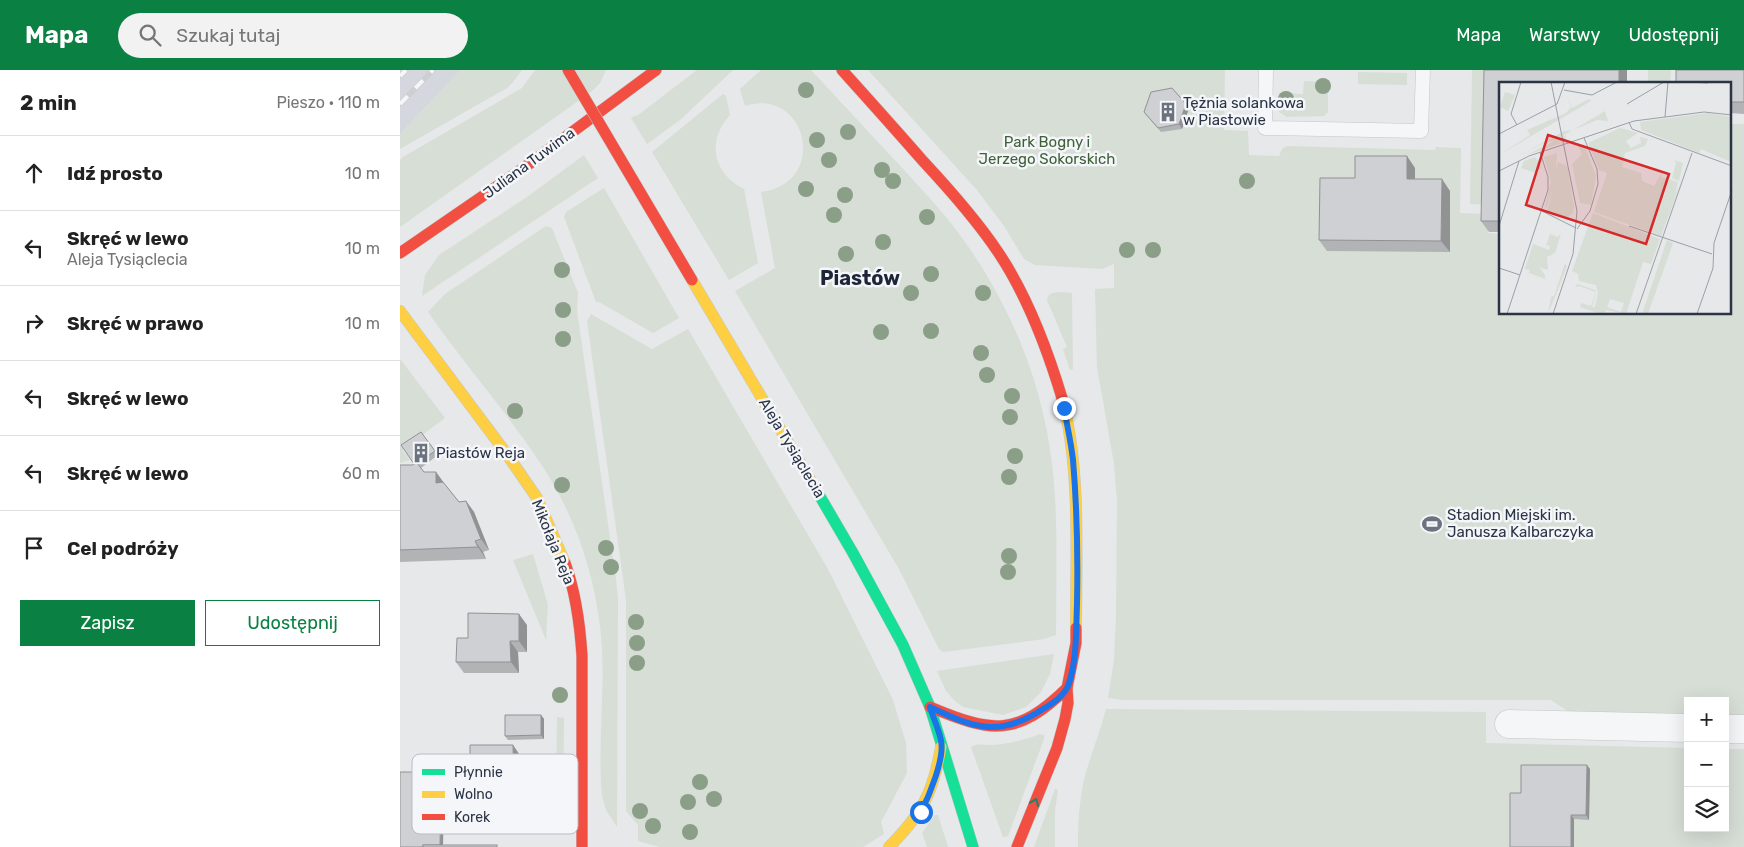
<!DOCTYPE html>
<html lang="pl">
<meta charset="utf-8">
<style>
:root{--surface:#fff;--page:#f2f2f2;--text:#222;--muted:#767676;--line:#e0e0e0;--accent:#0b8043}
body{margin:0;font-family:Rubik,sans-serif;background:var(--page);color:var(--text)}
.controls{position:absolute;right:15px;bottom:15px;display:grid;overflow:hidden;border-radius:0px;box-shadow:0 5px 20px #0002}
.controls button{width:45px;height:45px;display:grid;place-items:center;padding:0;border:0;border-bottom:1px solid var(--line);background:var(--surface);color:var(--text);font:25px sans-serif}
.stop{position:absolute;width:15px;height:15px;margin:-11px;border:4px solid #1a73e8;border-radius:50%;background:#fff}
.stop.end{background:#1a73e8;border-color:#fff;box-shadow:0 1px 5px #0008}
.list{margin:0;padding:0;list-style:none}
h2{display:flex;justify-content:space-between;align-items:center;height:65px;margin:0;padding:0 20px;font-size:21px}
h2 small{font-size:16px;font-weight:400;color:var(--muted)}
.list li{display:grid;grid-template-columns:32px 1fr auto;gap:15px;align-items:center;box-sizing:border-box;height:75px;padding:0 20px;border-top:1px solid var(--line)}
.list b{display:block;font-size:19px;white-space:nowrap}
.list p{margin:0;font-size:16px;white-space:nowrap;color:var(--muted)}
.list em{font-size:16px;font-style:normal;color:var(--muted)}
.actions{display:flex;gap:10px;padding:15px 20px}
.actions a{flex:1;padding:11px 0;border:1px solid var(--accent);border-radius:0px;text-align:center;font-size:18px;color:var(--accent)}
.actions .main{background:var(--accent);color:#fff}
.icon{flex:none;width:28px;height:28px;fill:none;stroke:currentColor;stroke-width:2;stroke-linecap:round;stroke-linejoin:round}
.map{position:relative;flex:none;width:1344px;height:777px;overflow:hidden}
header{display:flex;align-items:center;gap:30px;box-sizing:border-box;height:70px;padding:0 25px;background:var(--accent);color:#fff}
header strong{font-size:24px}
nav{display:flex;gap:28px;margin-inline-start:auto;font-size:18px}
.search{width:350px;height:45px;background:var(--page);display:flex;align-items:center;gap:12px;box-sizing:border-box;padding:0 18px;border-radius:28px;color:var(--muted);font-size:19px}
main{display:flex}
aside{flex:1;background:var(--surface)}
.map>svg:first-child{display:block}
</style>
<header>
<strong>Mapa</strong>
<div class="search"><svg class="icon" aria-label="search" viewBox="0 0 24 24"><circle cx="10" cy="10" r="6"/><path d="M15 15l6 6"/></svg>Szukaj tutaj</div>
<nav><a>Mapa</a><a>Warstwy</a><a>Udostępnij</a></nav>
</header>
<main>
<aside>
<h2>2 min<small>Pieszo · 110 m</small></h2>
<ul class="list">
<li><svg class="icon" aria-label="ahead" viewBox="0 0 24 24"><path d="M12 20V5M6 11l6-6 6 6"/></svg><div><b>Idź prosto</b></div><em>10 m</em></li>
<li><svg class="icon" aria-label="left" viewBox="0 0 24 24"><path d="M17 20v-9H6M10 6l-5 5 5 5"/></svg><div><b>Skręć w lewo</b><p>Aleja Tysiąclecia</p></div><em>10 m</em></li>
<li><svg class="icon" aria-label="right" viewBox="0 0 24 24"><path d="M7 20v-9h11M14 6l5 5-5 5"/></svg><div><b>Skręć w prawo</b></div><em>10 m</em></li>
<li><svg class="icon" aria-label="left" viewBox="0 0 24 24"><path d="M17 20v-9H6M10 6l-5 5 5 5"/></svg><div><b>Skręć w lewo</b></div><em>20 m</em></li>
<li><svg class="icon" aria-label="left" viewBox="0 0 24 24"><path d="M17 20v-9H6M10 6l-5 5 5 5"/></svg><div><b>Skręć w lewo</b></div><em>60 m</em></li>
<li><svg class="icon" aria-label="arrive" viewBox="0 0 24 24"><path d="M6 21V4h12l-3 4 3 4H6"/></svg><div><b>Cel podróży</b></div></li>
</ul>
<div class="actions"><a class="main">Zapisz</a><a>Udostępnij</a></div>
</aside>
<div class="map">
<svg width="1344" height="777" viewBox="0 0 1344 777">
<rect width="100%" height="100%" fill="#e6e8ea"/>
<path fill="#d4d7dd" d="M0,0H61L0,64Z"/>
<g fill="#d6ded6">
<path d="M61,0H122L113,12L107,18L0,79V64Z"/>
<path d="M135,0H206L200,13L191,22L0,157V90L3,87L122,18Z"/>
<path d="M297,0H333L280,50L247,74L231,48L236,45L237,46Z"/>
<path d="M361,0H411C442,33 473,67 504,100C525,123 547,146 565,172C604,227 633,291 646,357C660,425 656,496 656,565L644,569L552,581L543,582L539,579L499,499L335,221L375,198L361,122C430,113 407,16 345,36L340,19Z"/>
<path d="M468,0H825L824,60L848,61L849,85L879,86L882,79L887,76L1035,80L1036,77L1061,78L1060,143L1088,144V163L1100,164V244H1330V54H1344V651L1325,650V631H1288V650L1178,648L1151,630H724L708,628L714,590L716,547L717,431L714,394L697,297L695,219L714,218V194L702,199L635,195L624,189L604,156L577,120Z"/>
<path d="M1072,0H1091L1089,135L1070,134Z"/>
<path d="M1248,0H1271L1270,14H1248Z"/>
<path d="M958,2L1007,3V15L958,14Z"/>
<path d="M904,11L928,12V42L924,46L887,47L879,42V23L903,24Z"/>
<path d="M323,24L326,26L330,45C306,71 313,103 344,119L358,193L329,210L252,82Z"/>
<path d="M184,85L198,108L22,226L25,205L39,185L127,127Z"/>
<path d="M204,118L279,248L253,263L199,232H196L164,147L166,142Z"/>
<path d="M146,156L152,158L178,223L177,241L216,509L218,529L217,757L206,740L202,726C197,670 207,612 200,556C193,498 173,442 141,394C106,341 64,294 28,242L45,224Z"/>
<path d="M660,222L672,223L673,299L670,300L663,279L667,277L647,230L648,226L652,223Z"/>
<path d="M191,244L252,279L288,259L429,501L493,630L506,673L507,703L481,752L484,764L463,777H260L238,771V755L226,741V530L187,251Z"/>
<path d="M0,289L45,348L2,380L10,390L0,393Z"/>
<path d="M133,484L148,535L146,570L113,490Z"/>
<path d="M654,584L650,604L641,622L626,637L603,645L563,637L555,631L546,621L537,601Z"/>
<path d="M706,639L1086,642V673L1288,678V758H1325V679H1344V777H678C678,754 679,733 684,710C690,686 700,663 706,639Z"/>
<path d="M157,647L164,648L163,731L156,732Z"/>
<path d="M640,664L644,665V669L608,766L603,767L571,677C577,673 583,675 590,675C607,675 624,670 640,664Z"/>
<path d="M655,719L658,720L655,741V777H634Z"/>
<path d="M535,745H538L548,777H527L522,763Z"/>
</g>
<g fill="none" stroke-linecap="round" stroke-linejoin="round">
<defs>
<path id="lane" d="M866,0L865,58L1021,61L1023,0"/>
<g id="street">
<path d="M1109,654L1288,658"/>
<path d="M1325,659H1344"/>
</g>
<path id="fast" d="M418,423L453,483L503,575L530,637L573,777"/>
<g id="slow">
<path d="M292,210L418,423"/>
<path d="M0,241L106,383L137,428L165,493"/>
<path d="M662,328C681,398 676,486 676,558"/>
<path d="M489,777C522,744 533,723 541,677"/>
</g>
<g id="jam">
<path d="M442,0C469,30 496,60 523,91C550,120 576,149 598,182C627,225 647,278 662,328"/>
<path d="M0,183L125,97L256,0"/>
<path d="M165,493C176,523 180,554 182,586V777"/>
<path d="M530,637C592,663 617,667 667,618"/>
<path d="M617,777L657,678L665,649L668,633L667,618L676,573V558"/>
</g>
</defs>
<use href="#lane" stroke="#c4c6c8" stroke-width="15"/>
<use href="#street" stroke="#c4c6c8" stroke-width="29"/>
<use href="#fast" stroke="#c4c6c8" stroke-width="12"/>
<use href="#slow" stroke="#c4c6c8" stroke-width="12"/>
<use href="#jam" stroke="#c4c6c8" stroke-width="12"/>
<use href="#lane" stroke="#f5f6f7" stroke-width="14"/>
<use href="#street" stroke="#f5f6f7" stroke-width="28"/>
<use href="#fast" stroke="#16e098" stroke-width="11"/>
<use href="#slow" stroke="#ffcf43" stroke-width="11"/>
<use href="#jam" stroke="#f24e42" stroke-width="11"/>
<defs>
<g id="rail">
<path d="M0,6L6,0"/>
<path d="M0,34L33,0"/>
</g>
</defs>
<use href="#rail" stroke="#cecfd2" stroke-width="5.5"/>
<use href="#rail" stroke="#f4f6f9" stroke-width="4" stroke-dasharray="11" stroke-linecap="butt"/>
<defs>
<path id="jam-bridge" d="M168,0L292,210"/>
</defs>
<use href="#jam-bridge" stroke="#c4c6c8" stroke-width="12" stroke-linecap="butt"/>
<use href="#jam-bridge" stroke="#f24e42" stroke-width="11"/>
</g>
<g fill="#8a9e88">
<circle cx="923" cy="16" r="8"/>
<circle cx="406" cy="20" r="8"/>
<circle cx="886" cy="29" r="8"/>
<circle cx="448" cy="62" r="8"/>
<circle cx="417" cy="70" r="8"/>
<circle cx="429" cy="90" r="8"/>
<circle cx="482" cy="100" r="8"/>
<circle cx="493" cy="111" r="8"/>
<circle cx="847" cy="111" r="8"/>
<circle cx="406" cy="119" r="8"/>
<circle cx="445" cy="125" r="8"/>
<circle cx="434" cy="145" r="8"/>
<circle cx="527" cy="147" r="8"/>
<circle cx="483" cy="172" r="8"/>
<circle cx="727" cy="180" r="8"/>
<circle cx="753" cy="180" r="8"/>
<circle cx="446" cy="184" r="8"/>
<circle cx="162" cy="200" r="8"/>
<circle cx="531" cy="204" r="8"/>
<circle cx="511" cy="223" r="8"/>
<circle cx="583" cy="223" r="8"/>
<circle cx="163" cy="240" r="8"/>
<circle cx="531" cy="261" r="8"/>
<circle cx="481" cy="262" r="8"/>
<circle cx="163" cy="269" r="8"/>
<circle cx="581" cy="283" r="8"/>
<circle cx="587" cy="305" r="8"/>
<circle cx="612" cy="326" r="8"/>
<circle cx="115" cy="341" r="8"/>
<circle cx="610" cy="347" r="8"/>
<circle cx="615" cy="386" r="8"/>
<circle cx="609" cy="407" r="8"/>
<circle cx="162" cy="415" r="8"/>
<circle cx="206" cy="478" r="8"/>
<circle cx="609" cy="486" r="8"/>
<circle cx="211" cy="497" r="8"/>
<circle cx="608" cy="502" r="8"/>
<circle cx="236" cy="552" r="8"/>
<circle cx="237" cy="573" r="8"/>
<circle cx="237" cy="593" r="8"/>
<circle cx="160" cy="625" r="8"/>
<circle cx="300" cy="712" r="8"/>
<circle cx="314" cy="729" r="8"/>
<circle cx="288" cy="732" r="8"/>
<circle cx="240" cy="741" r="8"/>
<circle cx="253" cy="756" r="8"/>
<circle cx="290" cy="762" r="8"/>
</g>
<g fill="#b1b3b5">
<path d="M1344,0V44L1330,43V14Z"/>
<path d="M1100,14V162H1089L1081,151Z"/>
<path d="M786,34L789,38L782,59L761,62L744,42Z"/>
<path d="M1015,98V109L1050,121V182L927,181L919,170L955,108Z"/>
<path d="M21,362L38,385L21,398L24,402H36L43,412L59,432L66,431L74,442L89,480L83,482L86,489L0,492V395H12L14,394Z"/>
<path d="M127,555V582H118L119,603H64L56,592L68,568Z"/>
<path d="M141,645L144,649V669L108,670L105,666Z"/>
<path d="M113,675L121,687L122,733H115V748H83L75,736V729L70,721Z"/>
<path d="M1190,699L1189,750L1174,749V777H1110L1121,723Z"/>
</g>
<g fill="#909294">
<rect x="1219" y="0" width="8" height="14"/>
<path d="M786,34L789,38L782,59L779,54Z"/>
<path d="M1007,86L1015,98V120L1007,109Z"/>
<path d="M1042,109L1050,121V182L1041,171Z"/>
<path d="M36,402L44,413H36Z"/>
<path d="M66,431L74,442L89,480L81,469Z"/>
<path d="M75,471L83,482L86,489L78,477Z"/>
<path d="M119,544L127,555V582L119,571Z"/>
<path d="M110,571L118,582L119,603L111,592Z"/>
<path d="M141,645L144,649V669L141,665Z"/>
<path d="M113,675L121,687L122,733L114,722Z"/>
<path d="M1187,695L1190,699L1189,750L1186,745Z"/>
<path d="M14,702L17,707V728L14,724Z"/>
<path d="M107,721L115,733V748L107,736Z"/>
<path d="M41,724L44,728L43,777H40Z"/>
<path d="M1171,745L1174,749V777H1171Z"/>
</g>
<g fill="#ced0d3" stroke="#909294">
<path d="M1084,0H1219V14H1100V151H1081Z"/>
<path d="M1276,0H1344V32H1330V14H1276Z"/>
<path d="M772,18L786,34L779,54L758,58L744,42L751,22Z"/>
<path d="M955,86H1007V109H1042L1041,171L919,170L920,108H955Z"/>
<path d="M21,362L35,381L18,393H17L14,394L1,375Z"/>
<path d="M17,393L24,402H36V413L43,412L59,432L66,431L81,469L75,471L78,477L0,480V395H12Z"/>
<path d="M68,543L119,544V571H110L111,592H56L57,568H68Z"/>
<path d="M105,645H141V665L105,666Z"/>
<path d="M70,675H113L114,722L107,721V736H75V721H70Z"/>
<path d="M1121,695H1187L1186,745H1171V777H1110V723H1121Z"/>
<path d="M0,702H14V724H41L40,775H23V777H0Z"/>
<rect x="23" y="775" width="74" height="2"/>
</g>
<defs><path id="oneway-chevron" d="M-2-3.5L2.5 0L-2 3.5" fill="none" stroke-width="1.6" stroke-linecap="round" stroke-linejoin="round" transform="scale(1.25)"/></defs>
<use stroke="#22816a" href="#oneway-chevron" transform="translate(635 732) rotate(-68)"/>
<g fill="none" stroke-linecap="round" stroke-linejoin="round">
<path stroke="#1a73e8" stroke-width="6" d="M521,742C529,726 545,688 541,671C539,659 533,648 530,637C574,658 599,668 643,639C652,634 664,626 668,616C677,591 676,561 677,534C678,486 677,438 673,390C671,372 667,355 664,338"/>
</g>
<defs>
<symbol id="building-bare" viewBox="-9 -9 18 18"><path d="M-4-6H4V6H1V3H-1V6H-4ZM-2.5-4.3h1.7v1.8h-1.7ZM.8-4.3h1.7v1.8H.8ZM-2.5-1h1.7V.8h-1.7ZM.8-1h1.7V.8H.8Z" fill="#6c737f" stroke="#f4f6f9" stroke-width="2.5" paint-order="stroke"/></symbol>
<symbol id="stadium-bare" viewBox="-9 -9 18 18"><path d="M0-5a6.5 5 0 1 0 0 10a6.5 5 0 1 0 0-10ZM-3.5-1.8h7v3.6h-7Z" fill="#6c737f" stroke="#f4f6f9" stroke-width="2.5" paint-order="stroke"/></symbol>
</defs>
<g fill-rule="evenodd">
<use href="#building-bare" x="754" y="28" width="28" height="28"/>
<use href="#building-bare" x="7" y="369" width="28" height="28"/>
<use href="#stadium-bare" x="1018" y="440" width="28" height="28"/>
</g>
<g text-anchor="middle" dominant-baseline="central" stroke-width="5" stroke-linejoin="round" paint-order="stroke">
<g font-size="15" fill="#2b3445" stroke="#f4f6f9" text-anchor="start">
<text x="783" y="33">Tężnia solankowa<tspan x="783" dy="17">w Piastowie</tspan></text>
<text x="36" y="383">Piastów Reja</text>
<text x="1047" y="445">Stadion Miejski im.<tspan x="1047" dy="17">Janusza Kalbarczyka</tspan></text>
</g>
<g font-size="15" fill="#3f6138" stroke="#f4f6f9">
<text x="647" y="72">Park Bogny i<tspan x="647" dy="17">Jerzego Sokorskich</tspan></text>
</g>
<g font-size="15" fill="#2b3445" stroke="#f4f6f9">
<text transform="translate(129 93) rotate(-36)">Juliana Tuwima</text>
<text transform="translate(392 378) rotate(59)">Aleja Tysiąclecia</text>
<text transform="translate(153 472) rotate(68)">Mikołaja Reja</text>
</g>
<g font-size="20" font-weight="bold" fill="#1d2536" stroke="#f4f6f9">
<text x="460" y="208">Piastów</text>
</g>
</g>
<g transform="translate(1099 12)">
<rect width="232" height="232" fill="#e6e8ea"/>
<path d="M6,10L16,13L9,29L1,25ZM68,14L73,26L90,17L92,19L0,73L31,53L28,48L67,31L72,25ZM106,29L109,39L98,38L74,48ZM209,31L232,35V80L202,67L200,71L142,48L141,40ZM121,46L139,51L127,59L132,66L142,61L141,55L149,57L146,64L126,71L123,85L142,91L143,99L155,104L164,88L162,95L179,100L176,113L182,100L162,154L95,130L108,91L100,88L89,61ZM73,48L58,58L67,53L66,60L28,73L55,59L47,60L11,79L65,49ZM85,62L97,94L92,123L81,121L73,82L83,72L79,64ZM58,71L57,87L59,80L68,84L75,124L74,131L67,136L48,129L54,106L47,127L46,124L52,100L45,75ZM36,75L43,85L37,91L22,86L25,79ZM175,78L184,81L180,99L173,96L177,81ZM94,131L161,157L152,182L144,180L127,232L107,228L105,232H101L81,225L82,221L92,224L97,210L80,204L76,206L78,202L96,208L97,209V211L93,225H96L99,211L97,203L80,199L79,192L73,189ZM111,217L125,221L122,230L108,225ZM62,151L56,171L48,175L49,188L40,185L46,193V197L30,191L31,188L26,187L34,162L50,168L51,163L47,164L51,152L59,155ZM168,158L174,161L149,232H143ZM66,181L68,185L49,232L52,215L55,214Z" fill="#d6ded6" fill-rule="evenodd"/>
<path fill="none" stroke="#9ba0a8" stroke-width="1" d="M52,0L78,129L74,172L54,232M193,0L209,1M65,8L93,13L118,0M128,22L165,0M166,35L169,0M130,40L133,47L233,84M18,43L12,32L22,0M0,52L58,22L66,0M0,89L30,74L135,39L205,30L233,33M43,129L77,146M0,144L20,79M130,144L213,172M78,147L91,129L99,102L98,87L85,56M0,186L21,193M8,232L49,108V95L41,70M137,232L193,71M198,232L214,186L215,161L233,108"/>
<path fill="#d62828" fill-opacity="0.15" stroke="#d62828" stroke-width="2.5" d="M49,53L170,92L147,162L27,123Z"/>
<rect width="232" height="232" fill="none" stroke="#2b3445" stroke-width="2.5"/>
</g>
<rect x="12" y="684" width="166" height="80" rx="8" fill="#f4f6f9" stroke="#b8bcc3" stroke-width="1"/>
<rect x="22" y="699" width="23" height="6" fill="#16e098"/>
<rect x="22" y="721" width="23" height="7" fill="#ffcf43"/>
<rect x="22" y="744" width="23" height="6" fill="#f24e42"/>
<g font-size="14" fill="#2b3445">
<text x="54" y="707">Płynnie</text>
<text x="54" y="729">Wolno</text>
<text x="54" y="752">Korek</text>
</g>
</svg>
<div class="controls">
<button>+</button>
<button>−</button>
<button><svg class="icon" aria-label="layers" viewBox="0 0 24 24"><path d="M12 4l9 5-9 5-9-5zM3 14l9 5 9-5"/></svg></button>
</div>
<div class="stop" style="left:521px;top:742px"></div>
<div class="stop end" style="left:664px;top:338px"></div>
</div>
</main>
